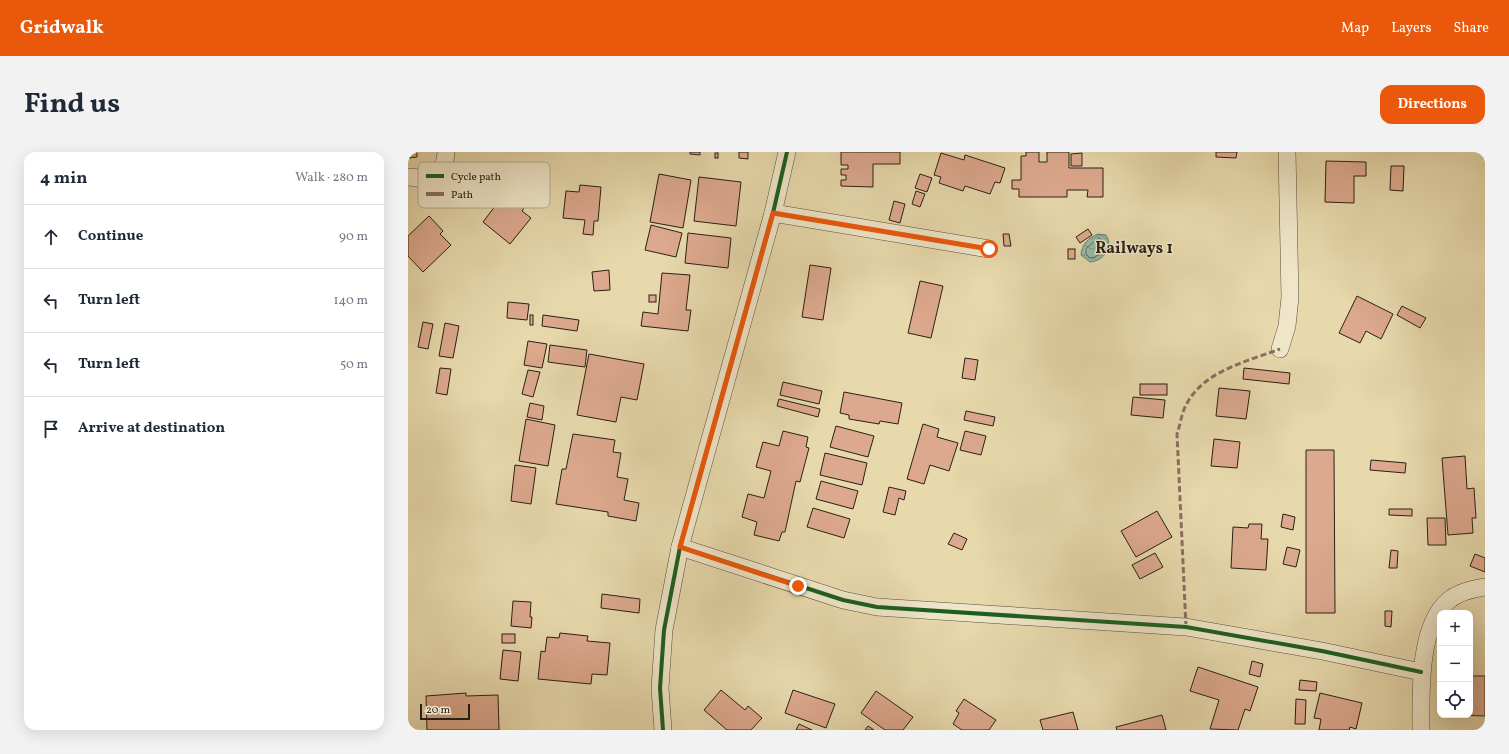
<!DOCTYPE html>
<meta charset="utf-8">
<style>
:root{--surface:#fff;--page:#f2f2f3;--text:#1f2937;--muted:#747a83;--line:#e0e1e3;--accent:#ea580c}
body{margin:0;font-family:Vollkorn,serif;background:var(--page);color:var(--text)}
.controls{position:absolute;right:12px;bottom:12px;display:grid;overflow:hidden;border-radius:8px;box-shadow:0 4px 16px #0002}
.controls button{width:36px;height:36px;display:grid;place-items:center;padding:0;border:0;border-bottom:1px solid var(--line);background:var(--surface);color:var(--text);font:20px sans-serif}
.scale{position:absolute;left:12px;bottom:10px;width:50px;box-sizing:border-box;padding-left:4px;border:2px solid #292016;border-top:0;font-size:11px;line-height:14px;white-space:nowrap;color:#292016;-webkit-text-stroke:3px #efe6c9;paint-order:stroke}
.stop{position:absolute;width:12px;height:12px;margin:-9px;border:3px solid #ea580c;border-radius:50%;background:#fff}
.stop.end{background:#ea580c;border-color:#fff;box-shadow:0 1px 4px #0008}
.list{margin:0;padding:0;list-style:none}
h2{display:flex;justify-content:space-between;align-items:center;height:52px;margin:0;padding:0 16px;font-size:17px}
h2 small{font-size:13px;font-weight:400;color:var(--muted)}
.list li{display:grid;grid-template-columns:26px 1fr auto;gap:12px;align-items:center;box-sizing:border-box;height:64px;padding:0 16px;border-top:1px solid var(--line)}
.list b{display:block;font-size:15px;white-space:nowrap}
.list em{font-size:13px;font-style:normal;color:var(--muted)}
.icon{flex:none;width:22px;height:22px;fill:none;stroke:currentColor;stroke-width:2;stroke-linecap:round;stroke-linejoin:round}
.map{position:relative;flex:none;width:1077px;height:578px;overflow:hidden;border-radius:12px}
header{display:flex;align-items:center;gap:24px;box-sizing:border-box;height:56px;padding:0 20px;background:var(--accent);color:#fff}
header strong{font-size:19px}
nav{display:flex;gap:22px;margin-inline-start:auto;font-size:14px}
.intro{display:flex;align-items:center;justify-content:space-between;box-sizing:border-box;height:96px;padding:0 24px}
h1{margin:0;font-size:28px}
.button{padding:10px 18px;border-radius:12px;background:var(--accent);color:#fff;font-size:14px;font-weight:700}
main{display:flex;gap:24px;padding:0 24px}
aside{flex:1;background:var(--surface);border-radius:12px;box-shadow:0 4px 16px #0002}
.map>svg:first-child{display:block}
</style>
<header>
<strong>Gridwalk</strong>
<nav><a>Map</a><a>Layers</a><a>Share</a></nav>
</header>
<div class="intro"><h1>Find us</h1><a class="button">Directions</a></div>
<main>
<aside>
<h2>4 min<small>Walk · 280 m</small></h2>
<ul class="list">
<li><svg class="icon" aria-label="ahead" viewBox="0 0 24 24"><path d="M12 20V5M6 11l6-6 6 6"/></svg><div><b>Continue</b></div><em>90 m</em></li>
<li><svg class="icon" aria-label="left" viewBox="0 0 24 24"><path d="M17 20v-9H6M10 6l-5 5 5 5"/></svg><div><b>Turn left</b></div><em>140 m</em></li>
<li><svg class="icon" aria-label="left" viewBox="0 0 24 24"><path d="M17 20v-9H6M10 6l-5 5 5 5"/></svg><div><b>Turn left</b></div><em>50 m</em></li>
<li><svg class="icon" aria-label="arrive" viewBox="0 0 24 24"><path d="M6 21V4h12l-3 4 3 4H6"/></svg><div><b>Arrive at destination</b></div></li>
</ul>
</aside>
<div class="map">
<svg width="1077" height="578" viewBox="0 0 1077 578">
<defs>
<pattern id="water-waves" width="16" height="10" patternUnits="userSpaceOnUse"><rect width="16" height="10" fill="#97baa8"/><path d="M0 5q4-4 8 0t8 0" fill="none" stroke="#7b9788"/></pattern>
</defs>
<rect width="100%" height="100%" fill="#e7d9ac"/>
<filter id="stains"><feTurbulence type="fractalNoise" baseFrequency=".005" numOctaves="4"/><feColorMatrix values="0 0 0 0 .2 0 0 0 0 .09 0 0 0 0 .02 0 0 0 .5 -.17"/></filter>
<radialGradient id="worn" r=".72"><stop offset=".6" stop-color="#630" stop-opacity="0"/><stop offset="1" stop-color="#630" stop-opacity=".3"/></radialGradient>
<path fill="url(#water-waves)" stroke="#6b7c6e" d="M690,82L698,83C706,96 695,109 682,110L673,103C674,92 680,86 690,82Z"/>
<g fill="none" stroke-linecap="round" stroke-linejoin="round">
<path stroke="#606d5f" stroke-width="1" d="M691,86L696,89L694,100L687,105L682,106L678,102V97Z"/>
</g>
<g fill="#dda98e" stroke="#292016">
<path d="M0,0H9V5L1,6Z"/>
<path d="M282,0H292V3L282,2Z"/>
<path d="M331,0H340V7L331,6Z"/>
<path d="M433,0H492V12H465V35L433,34V28H438V23H433V17H440V13H433Z"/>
<path d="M618,0H631V10H639V0H661V16H695V45H679L680,38H659V45H611V37H604V28H613V4H618Z"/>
<path d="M808,0H829L828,6L808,5Z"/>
<rect x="307" y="1" width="3" height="5"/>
<path d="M533,1L556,8L557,3L597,16L592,31L587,30L582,42L557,34L555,39L531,31L533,25L526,23Z"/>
<path d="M674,1V14H663V2Z"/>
<path d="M918,9L958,10V24H946V51L917,50Z"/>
<path d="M983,14H996L995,39L982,38Z"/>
<path d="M251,22L283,28L275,76L242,70Z"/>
<path d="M512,22L524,26L519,40L507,36Z"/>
<path d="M291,25L333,30L328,74L286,69Z"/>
<path d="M172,33L193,35L190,69H186L185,83L175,82L177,68L155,66L158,39L171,40Z"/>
<path d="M508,39L517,42L512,55L504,52Z"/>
<path d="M94,45L104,53L107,49L116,56L114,59L123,66L102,92L75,70Z"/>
<path d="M486,49L497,52L492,71L481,68Z"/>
<path d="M21,64L35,79L32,82L43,93L15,120L0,104V84Z"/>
<path d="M243,73L274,81L268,105L237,98Z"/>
<path d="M680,77L684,83L672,91L668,85Z"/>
<path d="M280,81L323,86L320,116L277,111Z"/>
<path d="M595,82H601L603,94H596Z"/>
<rect x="660" y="97" width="7" height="10"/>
<path d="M402,113L423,116L415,168L394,165Z"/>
<path d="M201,118L202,138L186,139L184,120Z"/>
<path d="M254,121L282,123L278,158H283L280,179L233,174L235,160L250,162Z"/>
<path d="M512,129L535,134L523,186L500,181Z"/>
<rect x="241" y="143" width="7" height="7"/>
<path d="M949,144L985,162L973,187L958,179L952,191L931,181Z"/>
<path d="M100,150L121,152L119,168L99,166Z"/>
<path d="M994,154L1018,166L1012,176L989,163Z"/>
<rect x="122" y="163" width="3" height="10"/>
<path d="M135,163L171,168L169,179L134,174Z"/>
<path d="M15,170L25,172L20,197L10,195Z"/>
<path d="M37,171L51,174L45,206L31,204Z"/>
<path d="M120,189L139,192L134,216L116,213Z"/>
<path d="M142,193L179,198L177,215L140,210Z"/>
<path d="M181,202L236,212L229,248L213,245L208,270L169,263Z"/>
<path d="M557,206L570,208L567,228L554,226Z"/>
<path d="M32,216L43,217L39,243L28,241Z"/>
<path d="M836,216L882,221L881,232L835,227Z"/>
<path d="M120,218L132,220L125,245L114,242Z"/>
<path d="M375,230L414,239L411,252L372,243Z"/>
<rect x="732" y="232" width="27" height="11"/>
<path d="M811,236L842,239L838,267L808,264Z"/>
<path d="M436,240L494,251L490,272L472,269L471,272L441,267V263L432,261Z"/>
<path d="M725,245L757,248L755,266L723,263Z"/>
<path d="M371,247L412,257L410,265L369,254Z"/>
<path d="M122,251L136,254L134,268L119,265Z"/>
<path d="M558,259L587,265L585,274L556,268Z"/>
<path d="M118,267L147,273L140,314L111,309Z"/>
<path d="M515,272L531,277L529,285L550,291L541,319L522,313L516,332L499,327Z"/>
<path d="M428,274L466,284L460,305L422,295Z"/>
<path d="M375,279L400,285L398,295L401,296L392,330L388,329L377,380H374L371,389L346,383L349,370L334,365L340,342L356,346L363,319L348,315L355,290L371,294Z"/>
<path d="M557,279L578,284L573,303L552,298Z"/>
<path d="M165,282L207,288L205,300L213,301L209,325L220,327L216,348L231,351L228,369L200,364V360L148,352L154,317H158Z"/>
<path d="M806,287L832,290L829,316L803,314Z"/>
<path d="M898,298H926L927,461H898Z"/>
<path d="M417,301L459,311L454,333L412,323Z"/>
<path d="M1057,304L1059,337L1066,336L1068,366H1064L1065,381L1040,383L1034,306Z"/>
<path d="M963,308L998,311L997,321L962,318Z"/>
<path d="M107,313L128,316L123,352L103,349Z"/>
<path d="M413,329L450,339L445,357L408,347Z"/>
<path d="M481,335L498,339L496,348L491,346L487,363L475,360Z"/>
<path d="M405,356L442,367L436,386L399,375Z"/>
<path d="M981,357H1004V364L981,363Z"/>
<path d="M749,359L764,385L728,405L713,379Z"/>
<path d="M875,362L887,365L885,378L873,375Z"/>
<path d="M1019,366H1037L1038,393H1020Z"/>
<path d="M841,372H854L853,387H860L858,418L823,416L825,375L840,376Z"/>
<path d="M546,381L559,387L554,398L540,392Z"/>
<path d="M879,395L892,398L888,415L875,412Z"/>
<path d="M983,398L990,399L989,416H981Z"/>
<path d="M747,401L755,415L732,427L724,413Z"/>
<path d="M1067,402L1077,406V420L1062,414Z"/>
<path d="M194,442L232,447L231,461L193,456Z"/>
<path d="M105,449L123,450L122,465H124L123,476L103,474Z"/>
<path d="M977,459H984L983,475L977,474Z"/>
<path d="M152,481L180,484L179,489L202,491L199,523L184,522L183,532L130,527L133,499L137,500L139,485L151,486Z"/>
<rect x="94" y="482" width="13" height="9"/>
<path d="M95,498L113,500L110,529L92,527Z"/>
<path d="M844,509L855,512L852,525L841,522Z"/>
<path d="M790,515L850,535L842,559L837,557L830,578L802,577L811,548L782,539Z"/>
<path d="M1062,524H1077V564L1050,563H1062Z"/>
<path d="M892,528L909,530L908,539L891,538Z"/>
<path d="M313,538L337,558L340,554L354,566L343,578H319L296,558Z"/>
<path d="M385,538L427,552L418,576L377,561Z"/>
<path d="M468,539L505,565L495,578H477L453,561Z"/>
<path d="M58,541V544L90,543L91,578H19L18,544Z"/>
<path d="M912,541L954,551L948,577L942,575L941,578H911L913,567L906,566Z"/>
<path d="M556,547L588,568L581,578H554L545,572L551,561L548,559Z"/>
<path d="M888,547L898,548L897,572H887Z"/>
<path d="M665,560L670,578H635L632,568Z"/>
<path d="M754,563L758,578H709L708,575Z"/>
<path d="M391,572L404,578H388Z"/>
<path d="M460,574L466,578H457Z"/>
</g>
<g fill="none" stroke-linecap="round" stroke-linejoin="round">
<defs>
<g id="minor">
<path d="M0,25C24,28 36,28 38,0"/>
<path d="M365,61L581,97"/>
<path d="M872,197L879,174L882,145L879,0"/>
<path d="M272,395L435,448L469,455L778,475L914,499L1013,520"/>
<path d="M255,578L252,536L256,478L272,395L365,61L379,0"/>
<path d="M1013,578C1013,542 1010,475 1040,449C1050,440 1064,437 1077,435"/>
</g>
</defs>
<use href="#minor" stroke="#584e3c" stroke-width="18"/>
<use href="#minor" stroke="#efe6c9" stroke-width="17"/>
<path stroke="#8d6e63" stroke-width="3" stroke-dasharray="6 3" stroke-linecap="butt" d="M778,475L769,282C772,274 773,264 777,255C794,219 838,210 872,197"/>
<defs>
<g id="cycleway">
<path d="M272,395L435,448L469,455L778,475L914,499L1013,520"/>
<path d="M255,578L252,536L256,478L272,395L365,61L379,0"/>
</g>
</defs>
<use href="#cycleway" stroke="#efe6c9" stroke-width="6"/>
<use href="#cycleway" stroke="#1b5e20" stroke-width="4"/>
</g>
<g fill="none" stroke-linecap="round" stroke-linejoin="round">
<path stroke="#ea580c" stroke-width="5" d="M390,434L272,395L365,61L581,97"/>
</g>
<g text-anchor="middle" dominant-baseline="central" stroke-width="3" stroke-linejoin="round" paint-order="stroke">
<g font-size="16" font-weight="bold" fill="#292016" stroke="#efe6c9">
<text x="726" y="97">Railways 1</text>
</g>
</g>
<rect x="10" y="10" width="132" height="46" rx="6" fill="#efe6c9" stroke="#b4ab93" stroke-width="1"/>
<rect x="18" y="22" width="18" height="4" fill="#1b5e20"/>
<rect x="18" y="40" width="18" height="4" fill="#8d6e63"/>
<g font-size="11" fill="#292016">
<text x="43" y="28">Cycle path</text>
<text x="43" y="46">Path</text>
</g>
<rect width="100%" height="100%" filter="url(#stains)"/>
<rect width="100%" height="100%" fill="url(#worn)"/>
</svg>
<div class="controls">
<button>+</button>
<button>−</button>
<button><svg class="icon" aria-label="locate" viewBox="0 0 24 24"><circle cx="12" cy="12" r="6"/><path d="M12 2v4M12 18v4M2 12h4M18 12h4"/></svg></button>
</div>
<div class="scale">20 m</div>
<div class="stop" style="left:581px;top:97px"></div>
<div class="stop end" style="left:390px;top:434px"></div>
</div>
</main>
